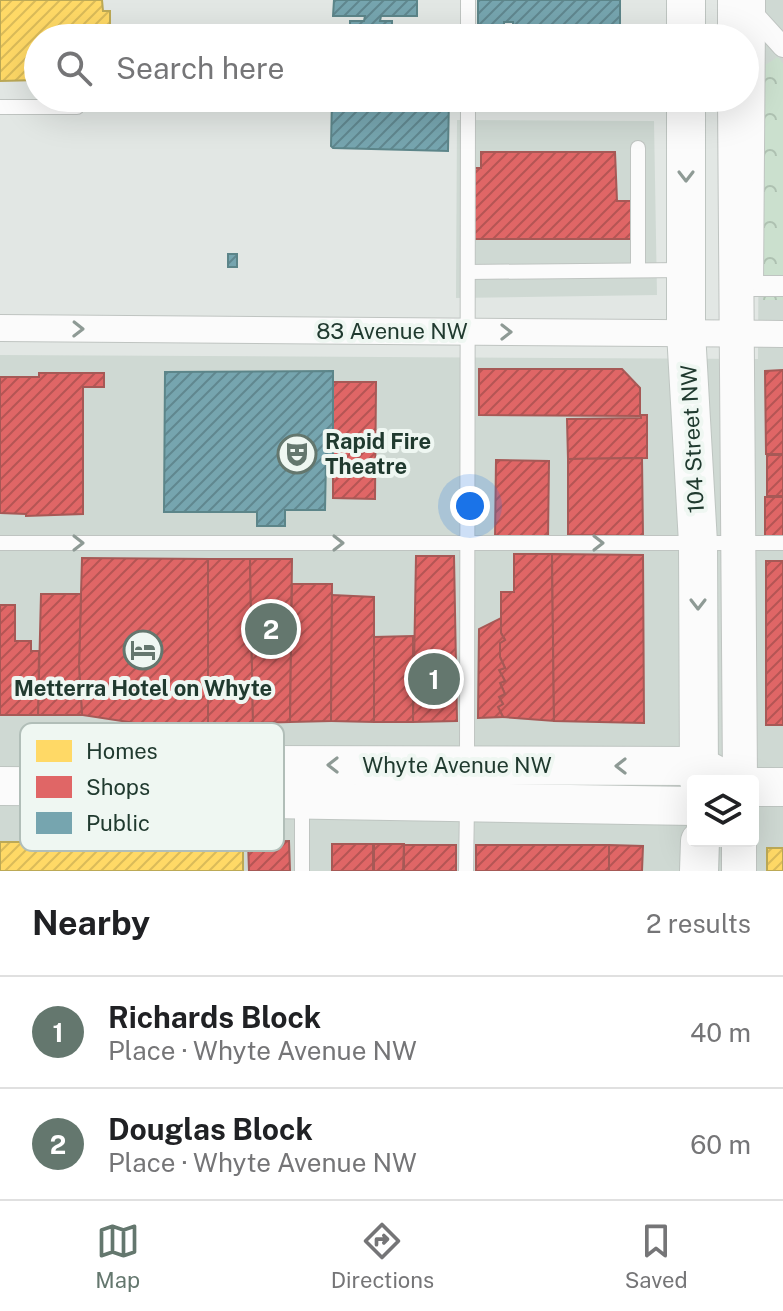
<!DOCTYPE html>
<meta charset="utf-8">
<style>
:root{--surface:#fff;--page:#f6f6f6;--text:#202124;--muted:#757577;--line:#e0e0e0;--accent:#64776e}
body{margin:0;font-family:"Public Sans",sans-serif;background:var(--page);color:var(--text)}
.controls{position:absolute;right:24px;bottom:24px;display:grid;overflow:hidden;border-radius:8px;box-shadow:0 8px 32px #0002}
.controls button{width:72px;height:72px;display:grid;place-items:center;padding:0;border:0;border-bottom:2px solid var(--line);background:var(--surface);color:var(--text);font:40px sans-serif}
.you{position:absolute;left:470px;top:506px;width:28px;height:28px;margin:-20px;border:6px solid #fff;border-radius:50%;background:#1a73e8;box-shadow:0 0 0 12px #1a73e833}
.badge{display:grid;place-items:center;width:52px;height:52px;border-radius:50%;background:var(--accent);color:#fff;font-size:26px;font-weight:700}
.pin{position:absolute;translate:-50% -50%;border:4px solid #fff;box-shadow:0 2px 8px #0006}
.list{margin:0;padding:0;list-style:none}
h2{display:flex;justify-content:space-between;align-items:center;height:104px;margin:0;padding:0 32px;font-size:34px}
h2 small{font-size:26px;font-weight:400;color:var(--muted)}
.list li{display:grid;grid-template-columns:52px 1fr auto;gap:24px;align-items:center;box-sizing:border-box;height:112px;padding:0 32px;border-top:2px solid var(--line)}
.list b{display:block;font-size:30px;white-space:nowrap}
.list p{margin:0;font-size:26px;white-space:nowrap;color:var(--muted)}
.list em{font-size:26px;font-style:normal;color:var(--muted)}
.icon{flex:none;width:44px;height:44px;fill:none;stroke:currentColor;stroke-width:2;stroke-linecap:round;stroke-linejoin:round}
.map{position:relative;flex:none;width:783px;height:871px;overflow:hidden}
.search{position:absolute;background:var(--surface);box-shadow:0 8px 32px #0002;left:24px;right:24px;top:24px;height:88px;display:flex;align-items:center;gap:20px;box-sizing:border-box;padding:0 28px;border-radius:44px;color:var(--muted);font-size:30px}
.sheet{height:328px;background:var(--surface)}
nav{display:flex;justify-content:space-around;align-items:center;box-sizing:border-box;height:112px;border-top:2px solid var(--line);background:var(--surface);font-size:22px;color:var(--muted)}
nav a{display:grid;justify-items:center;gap:4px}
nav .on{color:var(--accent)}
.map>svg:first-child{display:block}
</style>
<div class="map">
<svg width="783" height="871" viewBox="0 0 783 871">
<defs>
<pattern id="park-crowns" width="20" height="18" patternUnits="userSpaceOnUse" patternTransform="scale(2)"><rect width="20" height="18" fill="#cbe0ce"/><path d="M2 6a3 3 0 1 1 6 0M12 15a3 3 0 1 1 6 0" fill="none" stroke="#aec1b1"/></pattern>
<pattern id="homes-hatch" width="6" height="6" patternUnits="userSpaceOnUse" patternTransform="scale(2)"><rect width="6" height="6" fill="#ffd966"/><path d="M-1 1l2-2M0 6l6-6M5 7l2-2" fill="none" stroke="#dabb59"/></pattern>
<pattern id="shops-hatch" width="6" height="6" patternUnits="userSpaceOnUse" patternTransform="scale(2)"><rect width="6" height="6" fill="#e06666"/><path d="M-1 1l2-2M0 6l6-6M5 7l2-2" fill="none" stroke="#b55554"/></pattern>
<pattern id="public-hatch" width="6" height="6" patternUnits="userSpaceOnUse" patternTransform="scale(2)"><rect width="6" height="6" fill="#76a5af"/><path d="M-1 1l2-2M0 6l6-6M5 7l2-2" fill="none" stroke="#60878f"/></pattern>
</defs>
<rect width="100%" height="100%" fill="#e2e7e4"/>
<g fill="#cfd9d3" fill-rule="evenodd">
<path d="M760,0H783V871H0V355L758,359ZM693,781H753V841H693Z"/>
<path d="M457,120L654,121L657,295L456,298Z"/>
</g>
<path fill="url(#park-crowns)" d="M778,57L783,64V300H763L762,67Z"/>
<g fill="url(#homes-hatch)" stroke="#bca956" stroke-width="2">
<path d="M0,0H102L103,11H110V27H102V38H38V80L0,81Z"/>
<path d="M136,576H153L208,633L207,666L152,724L135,723L79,666V634Z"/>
<rect x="0" y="842" width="243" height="29"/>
<rect x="767" y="848" width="16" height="23"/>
</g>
<g fill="url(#shops-hatch)" stroke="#a65956" stroke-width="2">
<path d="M481,152H615L617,201H635V239H471L472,168H481Z"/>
<path d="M479,369H622L640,388V416L479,415Z"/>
<path d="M783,370V454H766L765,371Z"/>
<path d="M39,373H104V387H83V514L26,516V514L0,513V377H39Z"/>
<path d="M333,382H376L375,499L333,498Z"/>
<path d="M641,415H647V458L568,459L567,419L641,418Z"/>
<rect x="767" y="455" width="16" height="41"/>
<path d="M642,458L643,536L568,535V459Z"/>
<path d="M496,460L549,461L548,540L495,539Z"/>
<rect x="765" y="497" width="18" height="43"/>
<path d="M514,554H552L554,721L503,717L498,707L503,704L499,697L505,694L500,683L505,681L499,670L505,668L500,657V643L505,640L501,633V592H514Z"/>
<path d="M552,554L643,555L644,723L554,721Z"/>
<path d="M416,556H454L457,721L413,722Z"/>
<path d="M82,558L208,559V723H135L82,715L79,666Z"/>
<path d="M208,559H250L253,723H208Z"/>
<path d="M250,559H292L290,722L253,723Z"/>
<rect x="766" y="561" width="17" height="164"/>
<path d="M292,584H332L331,721L290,722Z"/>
<path d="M41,594H81L79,666L82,715H38Z"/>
<path d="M332,595L374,597V722L331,721Z"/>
<path d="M0,605H15V641H31V651H39L38,715H0Z"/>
<path d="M501,618V633L505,640L500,643V657L505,668L499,670L505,681L500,683L505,694L499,697L503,704L498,707L503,717L478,718L479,629Z"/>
<path d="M413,636V722H374V637Z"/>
<path d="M289,841L290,871H249L248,842Z"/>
<rect x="332" y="844" width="41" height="27"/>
<path d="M374,844H404L403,871H374Z"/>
<rect x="404" y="845" width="52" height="26"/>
<rect x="476" y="845" width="133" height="26"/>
<path d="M609,845L643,846L642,871H609Z"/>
</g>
<g fill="url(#public-hatch)" stroke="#5c8589" stroke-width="2">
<path d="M334,0H417V16H381L380,21H392V31H416V38H330V30L350,31V21H364L365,16H333Z"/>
<path d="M478,0H620V38H513V22H504V33H478Z"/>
<path d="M332,98H449L448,151L333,148L331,146Z"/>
<rect x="228" y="254" width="9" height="13"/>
<path d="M333,371V459H326L325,510H285V526H257V512H164L165,372Z"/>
</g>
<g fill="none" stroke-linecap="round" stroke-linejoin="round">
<defs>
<g id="service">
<path d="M468,38V0"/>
<path d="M0,107H77"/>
<path d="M638,270V148"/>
<path d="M468,272L683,270"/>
<path d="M0,543H783"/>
<path d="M467,765L468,98"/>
<path d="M302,801V871"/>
<path d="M466,871L467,803"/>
</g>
<g id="pedestrian">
<path d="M755,0V16L783,47"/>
<path d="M755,16L753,286H783"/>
</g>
<path id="minor" d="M0,328L783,334"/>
<g id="tertiary">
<path d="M735,0V38"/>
<path d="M735,98L740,781"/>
<path d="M739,871V841"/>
</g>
<g id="secondary">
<path d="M686,0V38"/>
<path d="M686,98V332L698,543L699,781"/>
<path d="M0,786L191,787L216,798L693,806"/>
<path d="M191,787L218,765L699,766L727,781"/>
<path d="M753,787H783"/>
<path d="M699,871L700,841"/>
</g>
</defs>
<use href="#service" stroke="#bfc4c1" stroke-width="16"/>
<use href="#pedestrian" stroke="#bfc4c1" stroke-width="22"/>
<use href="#minor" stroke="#bfc4c1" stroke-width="28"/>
<use href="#tertiary" stroke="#bfc4c1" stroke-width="36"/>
<use href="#secondary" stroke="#bec5c1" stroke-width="40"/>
<use href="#service" stroke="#fbfbfb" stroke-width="14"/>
<use href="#pedestrian" stroke="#fbfbfb" stroke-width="20"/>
<use href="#minor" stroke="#fbfbfb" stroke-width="26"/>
<use href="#tertiary" stroke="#fbfbfb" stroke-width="34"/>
<use href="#secondary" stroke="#fbfbfb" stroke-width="38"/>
</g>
<defs><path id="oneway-chevron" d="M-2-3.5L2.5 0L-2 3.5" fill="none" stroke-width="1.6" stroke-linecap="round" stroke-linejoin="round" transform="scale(2)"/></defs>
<g stroke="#8e9a95">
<use href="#oneway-chevron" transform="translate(686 176) rotate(90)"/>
<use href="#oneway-chevron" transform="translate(78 329) rotate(1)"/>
<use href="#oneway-chevron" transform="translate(506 332)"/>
<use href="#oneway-chevron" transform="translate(78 543)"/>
<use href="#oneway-chevron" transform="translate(338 543)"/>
<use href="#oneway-chevron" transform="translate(598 543)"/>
<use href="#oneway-chevron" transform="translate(698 604) rotate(90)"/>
<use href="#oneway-chevron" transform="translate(333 765) rotate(-180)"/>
<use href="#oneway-chevron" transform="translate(621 766) rotate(-180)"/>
</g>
<defs>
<symbol id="theatre-ring" viewBox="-11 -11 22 22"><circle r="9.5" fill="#eff7f2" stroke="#64776e" stroke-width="1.5"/><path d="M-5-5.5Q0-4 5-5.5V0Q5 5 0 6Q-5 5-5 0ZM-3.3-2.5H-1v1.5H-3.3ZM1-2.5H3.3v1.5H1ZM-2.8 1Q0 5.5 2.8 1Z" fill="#64776e"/></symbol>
<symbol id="hotel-ring" viewBox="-11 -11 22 22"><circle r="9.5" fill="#eff7f2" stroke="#64776e" stroke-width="1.5"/><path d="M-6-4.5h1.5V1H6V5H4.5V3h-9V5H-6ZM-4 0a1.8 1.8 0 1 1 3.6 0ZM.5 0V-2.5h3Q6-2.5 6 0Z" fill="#64776e"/></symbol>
</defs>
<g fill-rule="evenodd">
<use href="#theatre-ring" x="275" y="432" width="44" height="44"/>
<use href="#hotel-ring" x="121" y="628" width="44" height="44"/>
</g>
<g text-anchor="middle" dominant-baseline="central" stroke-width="8" stroke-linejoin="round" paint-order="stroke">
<g font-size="22" fill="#203a2f" stroke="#eff7f2">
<text x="392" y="331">83 Avenue NW</text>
<text transform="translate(692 439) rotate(-93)">104 Street NW</text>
<text x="457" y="765">Whyte Avenue NW</text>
</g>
<g font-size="22" font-weight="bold" fill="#203a2f" stroke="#eff7f2" text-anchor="start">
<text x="325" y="441">Rapid Fire<tspan x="325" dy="25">Theatre</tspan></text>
<text x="143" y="688" text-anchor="middle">Metterra Hotel on Whyte</text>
</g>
</g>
<rect x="20" y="723" width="264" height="128" rx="12" fill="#eff7f2" stroke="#b1beb8" stroke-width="2"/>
<rect x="36" y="740" width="36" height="22" fill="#ffd966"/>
<rect x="36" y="776" width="36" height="22" fill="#e06666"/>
<rect x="36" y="812" width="36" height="22" fill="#76a5af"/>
<g font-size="22" fill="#203a2f">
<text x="86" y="759">Homes</text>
<text x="86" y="795">Shops</text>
<text x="86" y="831">Public</text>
</g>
</svg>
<div class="controls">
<button><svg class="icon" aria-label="layers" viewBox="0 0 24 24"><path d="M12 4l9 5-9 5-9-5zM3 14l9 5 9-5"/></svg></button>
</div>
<div class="you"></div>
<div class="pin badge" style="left:434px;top:679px">1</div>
<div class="pin badge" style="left:271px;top:629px">2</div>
<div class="search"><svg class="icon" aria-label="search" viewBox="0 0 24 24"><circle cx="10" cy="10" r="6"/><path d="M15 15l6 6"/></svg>Search here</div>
</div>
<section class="sheet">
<h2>Nearby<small>2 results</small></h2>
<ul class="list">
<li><span class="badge">1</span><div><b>Richards Block</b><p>Place · Whyte Avenue NW</p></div><em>40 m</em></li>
<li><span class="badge">2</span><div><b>Douglas Block</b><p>Place · Whyte Avenue NW</p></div><em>60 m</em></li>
</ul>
</section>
<nav>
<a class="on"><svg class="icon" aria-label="map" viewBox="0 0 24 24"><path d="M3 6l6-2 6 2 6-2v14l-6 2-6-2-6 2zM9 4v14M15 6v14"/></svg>Map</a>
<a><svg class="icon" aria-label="directions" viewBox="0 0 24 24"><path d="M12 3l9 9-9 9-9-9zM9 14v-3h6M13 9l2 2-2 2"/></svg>Directions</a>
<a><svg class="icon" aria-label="saved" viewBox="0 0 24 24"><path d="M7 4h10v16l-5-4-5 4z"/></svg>Saved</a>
</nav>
